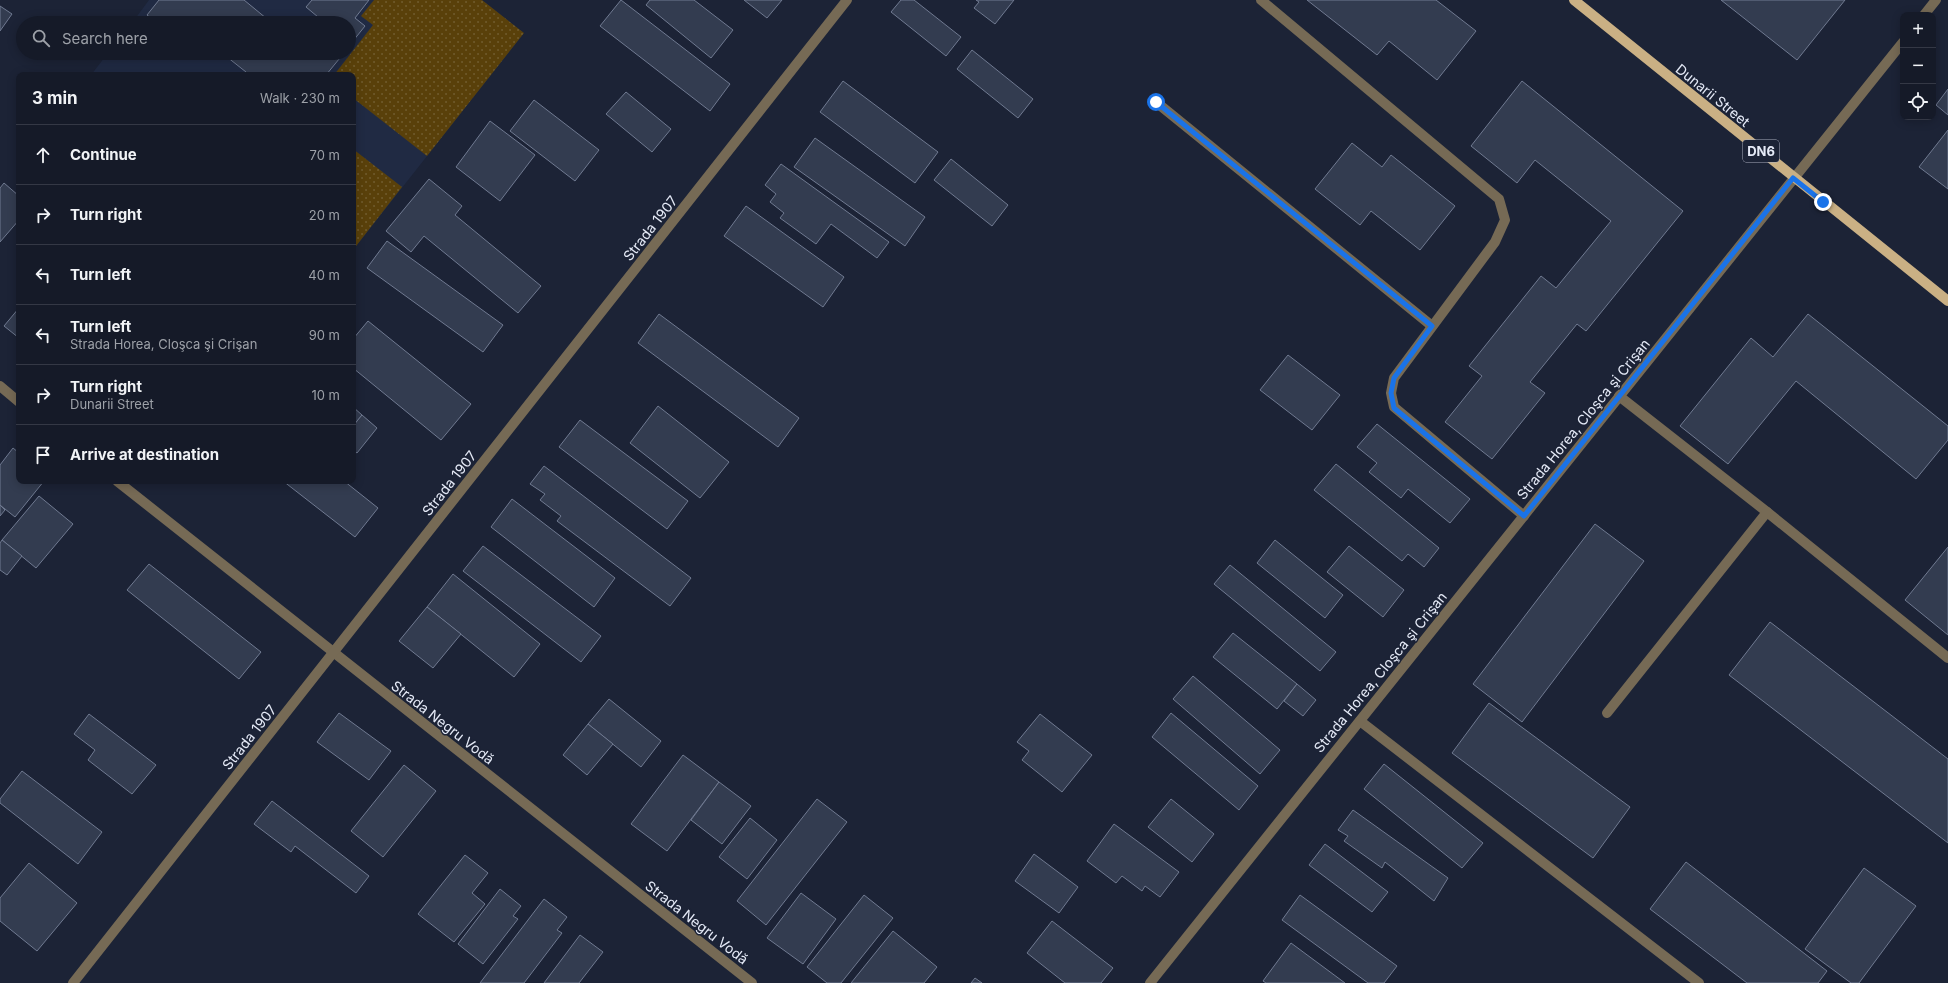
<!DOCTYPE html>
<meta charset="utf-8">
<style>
:root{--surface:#151a28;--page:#1e2330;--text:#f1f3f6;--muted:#9da1a8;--line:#343845}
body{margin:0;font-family:Inter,sans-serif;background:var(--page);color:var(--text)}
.controls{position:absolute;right:12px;top:12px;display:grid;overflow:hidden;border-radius:8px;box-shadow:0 2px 10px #0003}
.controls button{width:36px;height:36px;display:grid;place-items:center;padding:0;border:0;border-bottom:1px solid var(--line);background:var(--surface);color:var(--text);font:20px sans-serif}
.stop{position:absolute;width:12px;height:12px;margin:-9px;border:3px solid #1a73e8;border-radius:50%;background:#fff}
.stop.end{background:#1a73e8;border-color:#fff;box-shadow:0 1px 4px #0008}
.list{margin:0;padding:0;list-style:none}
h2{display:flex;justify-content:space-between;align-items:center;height:52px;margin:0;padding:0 16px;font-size:17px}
h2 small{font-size:13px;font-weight:400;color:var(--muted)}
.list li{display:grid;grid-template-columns:26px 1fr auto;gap:12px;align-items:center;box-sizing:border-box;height:60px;padding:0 16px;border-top:1px solid var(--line)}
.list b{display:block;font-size:15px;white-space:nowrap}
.list p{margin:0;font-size:13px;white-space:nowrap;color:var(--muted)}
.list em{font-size:13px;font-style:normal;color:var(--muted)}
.icon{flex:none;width:22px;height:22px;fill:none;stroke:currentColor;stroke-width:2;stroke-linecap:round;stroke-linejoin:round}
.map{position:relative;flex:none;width:1948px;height:983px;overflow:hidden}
.search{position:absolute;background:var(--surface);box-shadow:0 2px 10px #0003;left:16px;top:16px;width:340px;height:44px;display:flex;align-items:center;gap:10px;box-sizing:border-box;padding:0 14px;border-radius:22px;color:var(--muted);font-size:15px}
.panel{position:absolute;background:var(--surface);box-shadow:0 2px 10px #0003;left:16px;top:72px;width:340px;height:412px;border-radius:8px}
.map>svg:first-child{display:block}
</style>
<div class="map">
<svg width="1948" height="983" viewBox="0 0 1948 983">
<defs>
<pattern id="green-dots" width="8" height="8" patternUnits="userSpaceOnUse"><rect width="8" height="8" fill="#59400a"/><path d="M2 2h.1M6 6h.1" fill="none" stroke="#715c2e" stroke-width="1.8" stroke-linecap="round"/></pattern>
</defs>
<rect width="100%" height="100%" fill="#1c2336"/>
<path fill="#202a43" d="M149,0H482L524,33L353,250V75H91L108,53H349V23H132Z"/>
<g fill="url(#green-dots)">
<path d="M374,0H482L524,33L427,156L353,98V75H334L373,25L361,16Z"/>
<path d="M353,149L402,187L353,250Z"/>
</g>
<g fill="#333c50" stroke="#707a91">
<path d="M159,0H244L272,23H157L147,15Z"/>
<path d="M312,0H369L355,18L365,26L349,46V23H313L318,17L306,7Z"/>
<path d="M621,0L730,84L710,111L600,26Z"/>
<path d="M650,0H694L733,30L711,58L646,5Z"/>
<path d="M744,0H782L767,18Z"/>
<path d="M901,0H914L961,37L946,56L891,12Z"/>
<path d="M976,0H1014L995,24L974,8L979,2Z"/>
<path d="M1307,0H1436L1476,31L1437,80L1389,41L1377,55Z"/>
<path d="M1721,0H1845L1797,60Z"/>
<path d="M0,6L12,14L0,31Z"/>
<path d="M972,50L1033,99L1018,118L957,69Z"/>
<path d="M222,53H344L326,75H244L246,72Z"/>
<path d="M843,81L938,152L915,183L820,112Z"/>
<path d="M1522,81L1683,211L1586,331L1577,324L1530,382L1545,393L1492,459L1445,422L1482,376L1469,366L1541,276L1556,288L1611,221L1535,160L1517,183L1471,146Z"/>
<path d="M1948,89V115L1936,105Z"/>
<path d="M626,92L671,129L652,152L606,114Z"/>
<path d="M534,100L599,150L575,181L510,131Z"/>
<path d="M490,121L535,155L500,201L456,167Z"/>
<path d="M1948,130V189L1919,167Z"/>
<path d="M815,138L925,217L905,246L794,167Z"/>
<path d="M1352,143L1382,167L1391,155L1455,206L1420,250L1371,211L1360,225L1315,189Z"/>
<path d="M951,159L1008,205L992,226L934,180Z"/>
<path d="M781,164L889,242L877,258L831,224L816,244L780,218L784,213L770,202L776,194L765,185Z"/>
<path d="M429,179L462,206L455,215L541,286L518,313L424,236L411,252L386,231Z"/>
<path d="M4,183L19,196V220L0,242V188Z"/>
<path d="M746,206L844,277L823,307L724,236Z"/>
<path d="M387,241L503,325L483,352L367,268Z"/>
<path d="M19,308V338L4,326Z"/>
<path d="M659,314L799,418L778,447L638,343Z"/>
<path d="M1808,314L1948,426V440L1916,479L1796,381L1728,464L1680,426L1751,338L1773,357Z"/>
<path d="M368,321L471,404L441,440L353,368V339Z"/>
<path d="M1288,355L1340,395L1312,430L1260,390Z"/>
<path d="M658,406L729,462L700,498L630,443Z"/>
<path d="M353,407L362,415L353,426Z"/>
<path d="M362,415L377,428L357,453L353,450V426Z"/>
<path d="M580,420L688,501L667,529L559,447Z"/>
<path d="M1377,424L1470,499L1450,523L1408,489L1401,498L1369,472L1377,463L1357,447Z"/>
<path d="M13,448L19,453V481H44L15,517L0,505V465Z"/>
<path d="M1336,464L1439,548L1424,567L1408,554L1402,561L1314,490Z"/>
<path d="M544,466L691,578L670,606L557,521L561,516L540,500L545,494L530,484Z"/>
<path d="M283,481H344L378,508L355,537Z"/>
<path d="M39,496L73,524L36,568L2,540Z"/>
<path d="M512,499L615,578L594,607L491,527Z"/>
<path d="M0,505L5,510L0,516Z"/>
<path d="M1595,524L1644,561L1522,722L1473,684Z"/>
<path d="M2,540L22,556L7,575L0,570V543Z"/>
<path d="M1275,540L1343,595L1325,618L1257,563Z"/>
<path d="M483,546L601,636L581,662L463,571Z"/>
<path d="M1349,546L1404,590L1383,617L1327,572Z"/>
<path d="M1948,547V635L1905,600Z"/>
<path d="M149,564L261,652L239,679L127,590Z"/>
<path d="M1230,565L1336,652L1320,671L1214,584Z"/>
<path d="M453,574L540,644L514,677L427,607Z"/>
<path d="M427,607L461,634L433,668L399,641Z"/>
<path d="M1770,622L1948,759V843L1729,675Z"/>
<path d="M1233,633L1297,684L1277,709L1213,657Z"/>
<path d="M1193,676L1280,750L1260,774L1173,699Z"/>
<path d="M1297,684L1316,700L1303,716L1284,701Z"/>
<path d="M609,699L661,741L641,767L588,724Z"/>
<path d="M1489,703L1630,807L1593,858L1452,753Z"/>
<path d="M339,713L391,751L369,780L317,742Z"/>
<path d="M1171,713L1258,786L1239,810L1152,737Z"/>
<path d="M89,714L156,765L132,794L88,760L95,750L74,734Z"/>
<path d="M1040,714L1092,755L1062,792L1022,760L1029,751L1017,742Z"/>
<path d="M588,724L613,744L587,775L563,755Z"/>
<path d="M683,755L719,782L667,851L631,824Z"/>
<path d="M1384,764L1483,843L1462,868L1364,789Z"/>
<path d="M404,765L436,791L383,857L351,831Z"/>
<path d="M22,771L102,832L78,864L0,803V799Z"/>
<path d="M719,782L751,806L722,844L691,820Z"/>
<path d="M817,799L847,822L766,925L737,901Z"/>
<path d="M1171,799L1214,834L1192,862L1148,827Z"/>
<path d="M272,801L369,876L356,893L295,846L291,852L254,824Z"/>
<path d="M1353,810L1448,878L1434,901L1385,862L1382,868L1344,841L1348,836L1338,830Z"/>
<path d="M750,818L777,840L747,879L719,857Z"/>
<path d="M1114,824L1179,872L1160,897L1145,886L1142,891L1122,876L1116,883L1087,861Z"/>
<path d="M1325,844L1388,892L1372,912L1309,865Z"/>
<path d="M1034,854L1078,887L1059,913L1015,881Z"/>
<path d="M465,855L488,873L472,893L485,904L454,942L418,914Z"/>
<path d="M1686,862L1827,971L1818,983H1747L1650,909Z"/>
<path d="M29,863L77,903L37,951L0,921V898Z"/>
<path d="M1864,868L1916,906L1859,983H1851L1805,949Z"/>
<path d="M500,889L521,906L513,916L518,919L483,964L458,944Z"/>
<path d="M801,893L836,919L803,964L767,938Z"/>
<path d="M864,895L893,918L841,983H827L807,967Z"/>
<path d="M1300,895L1397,966L1384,983H1368L1282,920Z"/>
<path d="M544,899L567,917L557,930L562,933L524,983H480Z"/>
<path d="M1052,921L1113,968L1101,983H1065L1027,953Z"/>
<path d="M893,931L937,967L924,983H851Z"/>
<path d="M580,935L603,952L579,983H544Z"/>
<path d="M1291,943L1345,983H1266L1263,981Z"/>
<path d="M975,978L982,983H971Z"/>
</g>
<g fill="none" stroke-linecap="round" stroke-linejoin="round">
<g stroke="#766a55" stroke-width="10">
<path d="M1261,0L1499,199L1505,220L1495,242L1394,378L1391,393L1394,407L1524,516"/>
<path d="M1156,102L1432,326"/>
<path d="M1619,396L1767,512L1948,658"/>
<path d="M1607,713L1767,512"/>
</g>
<g stroke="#766a55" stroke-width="10">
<path d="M1924,15L1936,0"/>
<path d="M0,386L19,402"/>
<path d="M117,481L752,983"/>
<path d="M1360,721L1699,983"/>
<path d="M73,983L847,0"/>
<path d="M1150,983L1903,42"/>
</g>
<path stroke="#cab084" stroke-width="10" d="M1574,0L1948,301"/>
</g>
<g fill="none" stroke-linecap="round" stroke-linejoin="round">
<path stroke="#1a73e8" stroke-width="5" d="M1156,102L1432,326L1394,378L1391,393L1394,408L1524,516L1793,178L1823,202"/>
</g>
<g text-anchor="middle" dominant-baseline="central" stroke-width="3" stroke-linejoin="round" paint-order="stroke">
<rect fill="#1c2336" stroke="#a9aebd" stroke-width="1" x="1743" y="140" width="36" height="22" rx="3"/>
<g font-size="13" font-weight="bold" fill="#e5eaf7">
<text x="1761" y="151">DN6</text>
</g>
<g font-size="14" fill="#e5eaf7" stroke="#1c2336">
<text transform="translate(1713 95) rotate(39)">Dunarii Street</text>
<text transform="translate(650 228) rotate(-52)">Strada 1907</text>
<text transform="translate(1583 419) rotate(-51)">Strada Horea, Cloşca şi Crişan</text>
<text transform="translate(449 483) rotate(-52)">Strada 1907</text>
<text transform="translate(1380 672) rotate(-51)">Strada Horea, Cloşca şi Crişan</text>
<text transform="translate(443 722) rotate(38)">Strada Negru Vodă</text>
<text transform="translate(249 737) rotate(-52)">Strada 1907</text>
<text transform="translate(697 922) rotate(38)">Strada Negru Vodă</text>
</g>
</g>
</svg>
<div class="controls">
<button>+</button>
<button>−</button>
<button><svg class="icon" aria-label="locate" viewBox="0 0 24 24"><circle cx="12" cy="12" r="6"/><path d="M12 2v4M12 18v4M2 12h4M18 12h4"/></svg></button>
</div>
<div class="stop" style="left:1156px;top:102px"></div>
<div class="stop end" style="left:1823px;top:202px"></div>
<div class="search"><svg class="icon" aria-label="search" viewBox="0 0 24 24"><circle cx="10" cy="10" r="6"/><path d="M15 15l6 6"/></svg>Search here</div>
<section class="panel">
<h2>3 min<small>Walk · 230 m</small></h2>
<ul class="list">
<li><svg class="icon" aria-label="ahead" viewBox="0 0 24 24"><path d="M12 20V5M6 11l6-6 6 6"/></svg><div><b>Continue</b></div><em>70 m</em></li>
<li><svg class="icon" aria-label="right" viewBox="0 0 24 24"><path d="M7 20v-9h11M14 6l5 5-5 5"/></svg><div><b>Turn right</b></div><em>20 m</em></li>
<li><svg class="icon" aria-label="left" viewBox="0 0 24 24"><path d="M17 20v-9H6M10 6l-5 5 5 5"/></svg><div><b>Turn left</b></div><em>40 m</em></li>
<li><svg class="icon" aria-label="left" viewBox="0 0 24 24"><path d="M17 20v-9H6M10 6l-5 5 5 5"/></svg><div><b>Turn left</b><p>Strada Horea, Cloşca şi Crişan</p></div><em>90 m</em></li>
<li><svg class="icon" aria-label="right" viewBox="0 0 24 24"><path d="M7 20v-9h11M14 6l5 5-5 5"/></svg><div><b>Turn right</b><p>Dunarii Street</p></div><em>10 m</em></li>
<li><svg class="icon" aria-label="arrive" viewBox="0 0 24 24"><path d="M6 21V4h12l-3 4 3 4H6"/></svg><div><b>Arrive at destination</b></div></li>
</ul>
</section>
</div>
